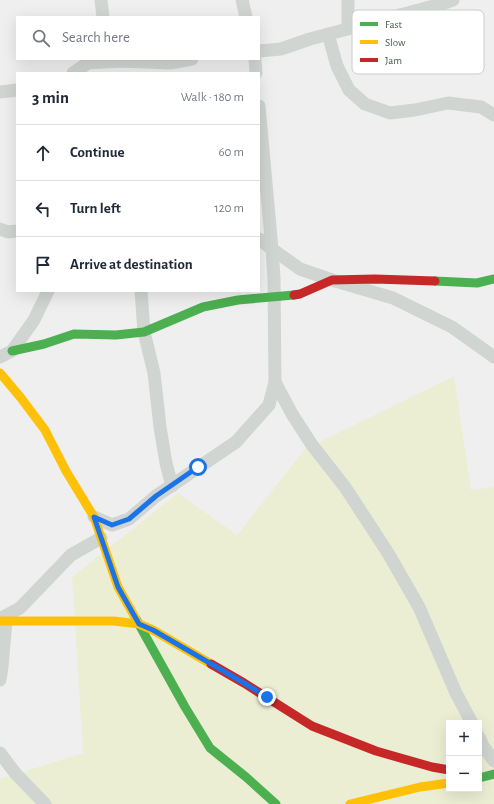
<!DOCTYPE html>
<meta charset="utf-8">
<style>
:root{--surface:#fff;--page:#f6f6f7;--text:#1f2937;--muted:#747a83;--line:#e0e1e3}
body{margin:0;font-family:"Alegreya Sans",sans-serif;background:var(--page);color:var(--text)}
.controls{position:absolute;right:12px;bottom:12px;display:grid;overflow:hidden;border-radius:0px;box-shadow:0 4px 16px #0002}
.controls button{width:36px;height:36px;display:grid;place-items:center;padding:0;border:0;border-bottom:1px solid var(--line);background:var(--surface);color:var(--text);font:20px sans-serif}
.stop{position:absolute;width:12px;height:12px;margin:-9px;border:3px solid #1a73e8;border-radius:50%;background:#fff}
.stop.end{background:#1a73e8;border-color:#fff;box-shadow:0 1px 4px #0008}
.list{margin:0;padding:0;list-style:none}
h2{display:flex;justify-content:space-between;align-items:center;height:52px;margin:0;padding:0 16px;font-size:17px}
h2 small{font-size:13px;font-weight:400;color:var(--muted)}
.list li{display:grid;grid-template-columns:26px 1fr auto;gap:12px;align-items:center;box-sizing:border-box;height:56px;padding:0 16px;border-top:1px solid var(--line)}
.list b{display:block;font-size:15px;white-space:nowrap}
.list em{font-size:13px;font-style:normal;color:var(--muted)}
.icon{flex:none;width:22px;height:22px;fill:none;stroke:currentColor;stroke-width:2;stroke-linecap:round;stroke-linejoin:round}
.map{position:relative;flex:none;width:494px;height:804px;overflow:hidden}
.search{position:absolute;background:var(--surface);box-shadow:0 4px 16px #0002;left:16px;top:16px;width:244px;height:44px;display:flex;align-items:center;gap:10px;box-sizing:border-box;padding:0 14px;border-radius:0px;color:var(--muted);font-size:15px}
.panel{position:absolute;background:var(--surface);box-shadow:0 4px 16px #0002;left:16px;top:72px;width:244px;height:220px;border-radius:0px}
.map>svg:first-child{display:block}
</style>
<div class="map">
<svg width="494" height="804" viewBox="0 0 494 804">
<rect width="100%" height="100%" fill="#f0eff0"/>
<path fill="#eceed4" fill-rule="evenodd" d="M454,376L471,490L494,487V804H0V779L83,753L72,577L178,493L237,535L305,449ZM449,723H479V789H449Z"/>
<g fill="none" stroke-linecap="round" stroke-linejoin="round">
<g stroke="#d0d5d1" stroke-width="13">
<path d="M101,0L103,17"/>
<path d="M242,0L246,17"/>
<path d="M348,28V0"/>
<path d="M328,34L337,66L349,90L365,104L390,113L415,110L448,103L481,107L494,115"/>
<path d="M259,51L281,49L310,39L445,3L453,0"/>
<path d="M255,59L256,73"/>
<path d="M73,73L88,63L120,61L170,63L192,59"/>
<path d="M0,92L17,90"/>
<path d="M259,106L272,249L300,269L332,280L393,298L452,327L494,357"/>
<path d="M0,229L8,232L17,231"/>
<path d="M141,291L144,332L154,373L160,427L166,463L172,486"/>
<path d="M0,357L12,351L34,320L48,291"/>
<path d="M275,382L292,414L312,445L345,487L388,553L419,607L456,693L472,723"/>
<path d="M94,517L112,525L129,519L156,496L236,442L269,405L275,382L274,278L272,249L259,239"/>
<path d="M0,619L20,608L71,555L101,538"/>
<path d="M0,680L2,667L6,621"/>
<path d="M479,737L483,746L494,761"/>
<path d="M0,753L16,774L45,804"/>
</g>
<g stroke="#4caf50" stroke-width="9">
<path d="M435,281L477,283L494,279"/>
<path d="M12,351L44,344L74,334L116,335L144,332L203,307L238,300L294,295"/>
<path d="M136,619L185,707L210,748L246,777L276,804"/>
<path d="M479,778L494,774"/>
</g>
<g stroke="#ffc107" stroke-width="9">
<path d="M0,373L21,398L45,430L66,471L94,517L118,587L136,619"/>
<path d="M0,621H114L139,624L153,630L211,664"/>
<path d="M350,804L420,787L449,783"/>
</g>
<g stroke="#c62828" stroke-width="9">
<path d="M294,295L300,294L332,280L375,279L435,281"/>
<path d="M211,664L244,683L312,726L376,751L432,767L449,770"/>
</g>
</g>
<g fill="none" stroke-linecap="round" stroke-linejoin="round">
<path stroke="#1a73e8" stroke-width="5" d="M198,467L156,496L129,519L112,525L94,517L118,587L139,624L153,630L244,683L267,697"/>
</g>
<rect x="352" y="10" width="132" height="64" rx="6" fill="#fff" stroke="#c8cec9" stroke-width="1"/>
<rect x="360" y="22" width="18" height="4" fill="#4caf50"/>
<rect x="360" y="40" width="18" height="4" fill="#ffc107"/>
<rect x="360" y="58" width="18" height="4" fill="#c62828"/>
<g font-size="11" fill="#475b4b">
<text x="385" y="28">Fast</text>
<text x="385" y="46">Slow</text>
<text x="385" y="64">Jam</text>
</g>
</svg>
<div class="controls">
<button>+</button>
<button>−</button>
</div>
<div class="stop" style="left:198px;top:467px"></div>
<div class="stop end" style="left:267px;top:697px"></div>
<div class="search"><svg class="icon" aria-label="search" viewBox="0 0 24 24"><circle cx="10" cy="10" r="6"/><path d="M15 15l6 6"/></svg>Search here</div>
<section class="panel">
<h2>3 min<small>Walk · 180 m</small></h2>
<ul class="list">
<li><svg class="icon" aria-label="ahead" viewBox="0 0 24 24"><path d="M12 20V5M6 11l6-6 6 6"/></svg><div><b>Continue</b></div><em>60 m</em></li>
<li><svg class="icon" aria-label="left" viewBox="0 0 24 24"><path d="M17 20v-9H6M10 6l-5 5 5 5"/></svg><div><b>Turn left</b></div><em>120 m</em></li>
<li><svg class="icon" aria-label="arrive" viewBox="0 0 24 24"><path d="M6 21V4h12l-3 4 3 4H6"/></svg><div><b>Arrive at destination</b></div></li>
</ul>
</section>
</div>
